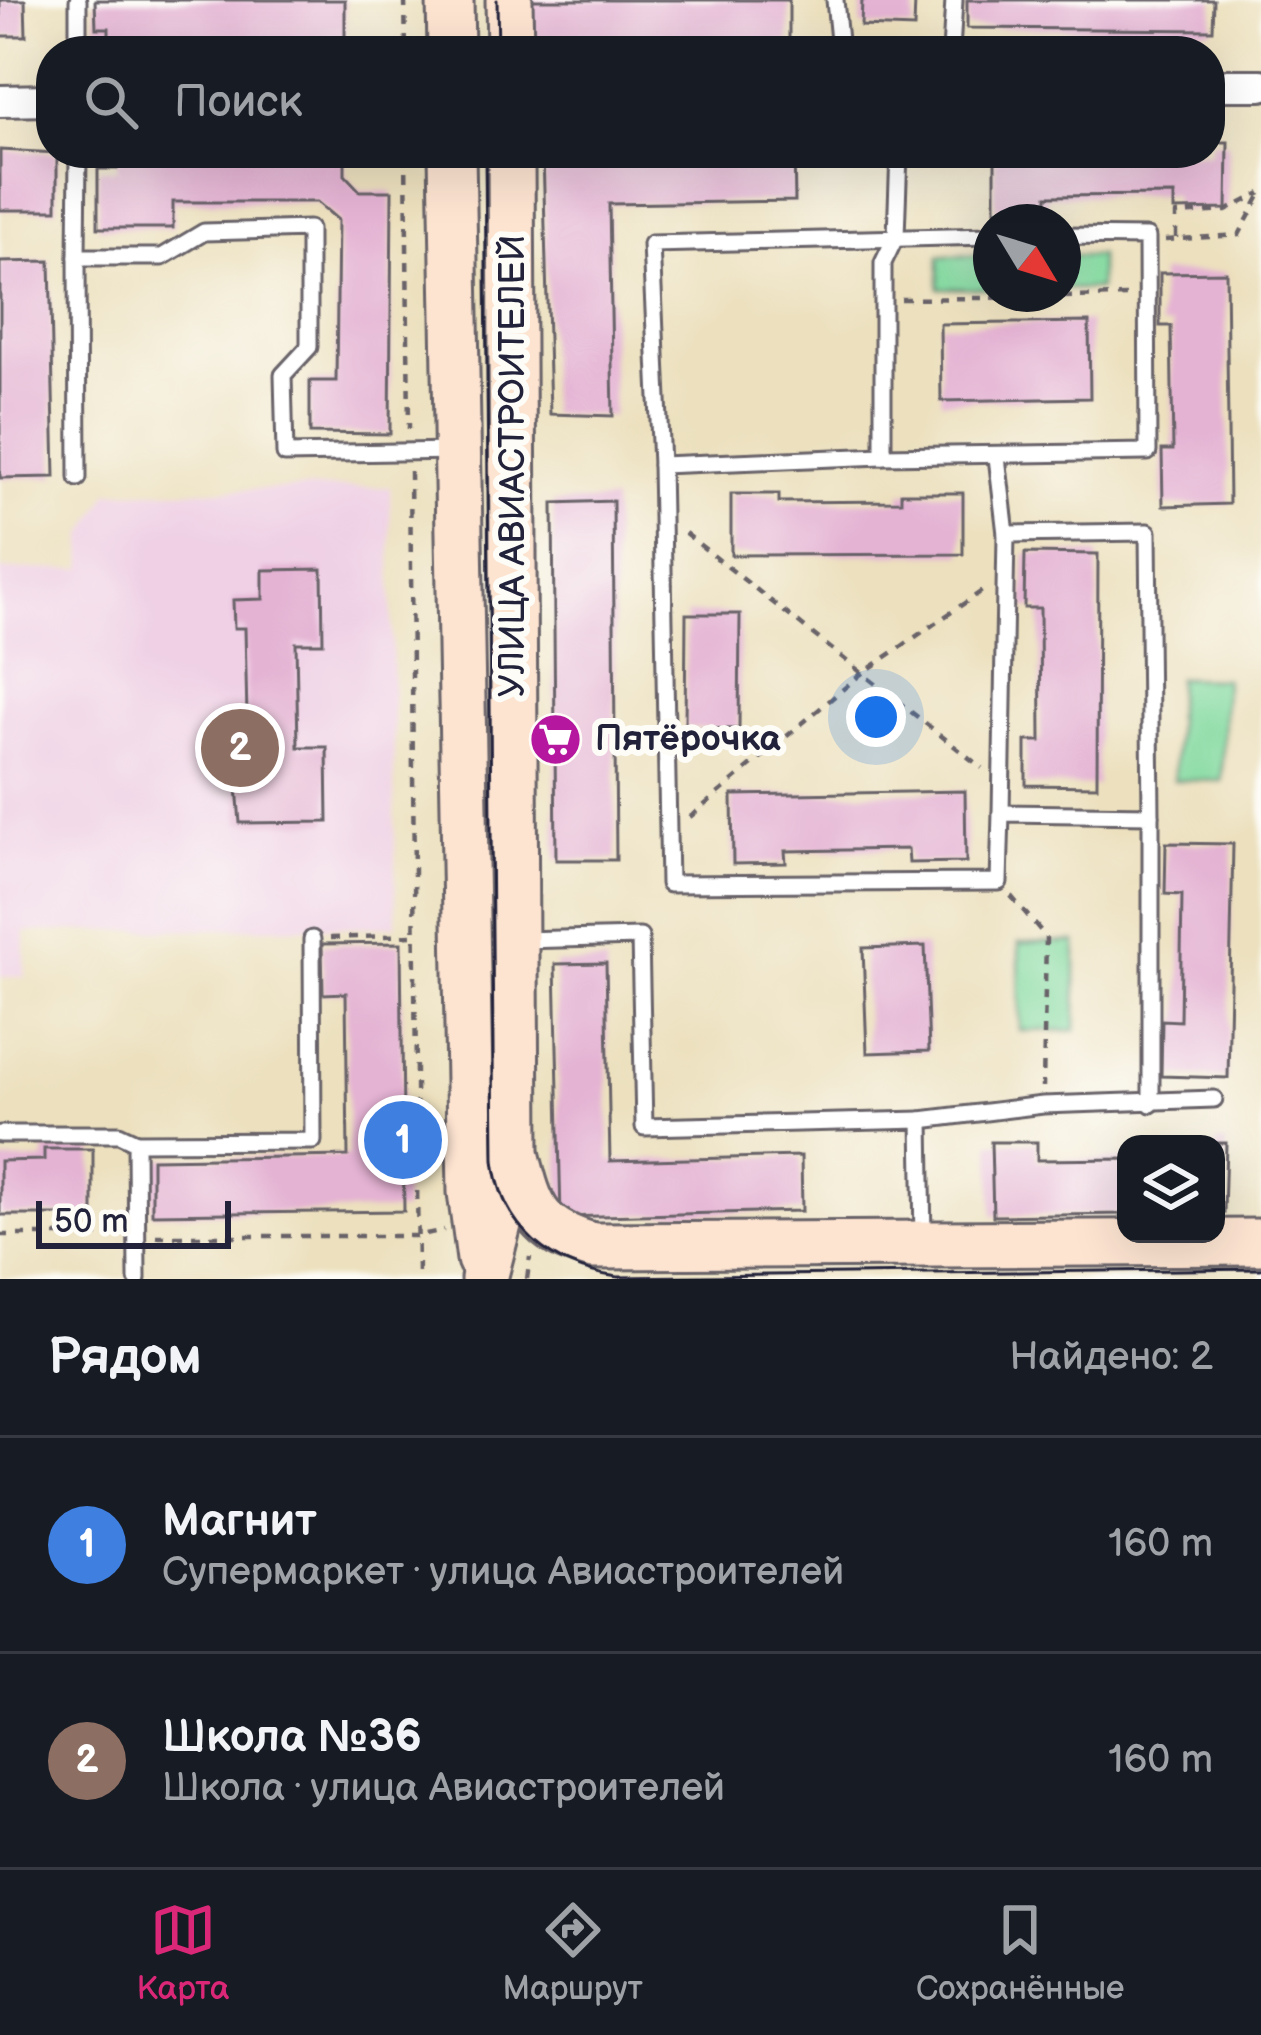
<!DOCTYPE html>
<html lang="ru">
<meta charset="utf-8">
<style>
:root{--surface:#171b24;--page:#20242c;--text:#f1f3f6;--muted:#9ea1a6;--line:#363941;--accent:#db2777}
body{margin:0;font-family:"Balsamiq Sans",sans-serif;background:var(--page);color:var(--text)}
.controls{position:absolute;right:36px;bottom:36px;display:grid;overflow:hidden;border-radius:24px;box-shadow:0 12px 48px #0002}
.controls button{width:108px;height:108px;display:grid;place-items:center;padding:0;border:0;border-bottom:3px solid var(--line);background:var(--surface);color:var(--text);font:60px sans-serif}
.compass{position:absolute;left:973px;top:204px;width:108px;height:108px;border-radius:50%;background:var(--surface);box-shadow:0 12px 48px #0002;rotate:128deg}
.scale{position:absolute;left:36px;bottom:30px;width:195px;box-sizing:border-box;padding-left:12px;border:6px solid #22223b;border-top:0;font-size:33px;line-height:42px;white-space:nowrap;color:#22223b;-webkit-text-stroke:9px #fdfcf7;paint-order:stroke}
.you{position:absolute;left:876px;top:717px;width:42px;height:42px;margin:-30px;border:9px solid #fff;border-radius:50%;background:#1a73e8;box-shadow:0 0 0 18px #1a73e833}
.badge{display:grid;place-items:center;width:78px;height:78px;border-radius:50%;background:var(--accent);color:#fff;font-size:39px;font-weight:700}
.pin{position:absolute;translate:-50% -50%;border:6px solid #fff;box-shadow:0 3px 12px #0006}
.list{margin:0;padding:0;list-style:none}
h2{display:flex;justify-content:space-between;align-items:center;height:156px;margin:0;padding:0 48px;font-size:51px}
h2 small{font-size:39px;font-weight:400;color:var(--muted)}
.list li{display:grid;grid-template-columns:78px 1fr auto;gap:36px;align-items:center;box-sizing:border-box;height:216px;padding:0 48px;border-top:3px solid var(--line)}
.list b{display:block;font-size:45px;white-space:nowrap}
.list p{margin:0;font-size:39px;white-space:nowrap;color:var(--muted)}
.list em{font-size:39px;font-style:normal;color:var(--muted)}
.icon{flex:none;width:66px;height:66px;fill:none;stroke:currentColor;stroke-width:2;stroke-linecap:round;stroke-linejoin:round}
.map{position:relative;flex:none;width:1261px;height:1279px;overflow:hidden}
.search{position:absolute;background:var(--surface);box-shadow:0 12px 48px #0002;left:36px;right:36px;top:36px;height:132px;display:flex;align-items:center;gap:30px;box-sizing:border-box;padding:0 42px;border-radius:48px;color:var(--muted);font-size:45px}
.sheet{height:588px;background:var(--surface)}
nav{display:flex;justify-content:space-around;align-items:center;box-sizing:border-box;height:168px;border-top:3px solid var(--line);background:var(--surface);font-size:33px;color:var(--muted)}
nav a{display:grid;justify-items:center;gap:6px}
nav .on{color:var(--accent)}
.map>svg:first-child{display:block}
</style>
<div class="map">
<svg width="1261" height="1279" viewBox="0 0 1261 1279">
<rect width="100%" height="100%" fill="#fdfcf7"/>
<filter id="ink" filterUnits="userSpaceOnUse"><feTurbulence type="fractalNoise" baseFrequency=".00833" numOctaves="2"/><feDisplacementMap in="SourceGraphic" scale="24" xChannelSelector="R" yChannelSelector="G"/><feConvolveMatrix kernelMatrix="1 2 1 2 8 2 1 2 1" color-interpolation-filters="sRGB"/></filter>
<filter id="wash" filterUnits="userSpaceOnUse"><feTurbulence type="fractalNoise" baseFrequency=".004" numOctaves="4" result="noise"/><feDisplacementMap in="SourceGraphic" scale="48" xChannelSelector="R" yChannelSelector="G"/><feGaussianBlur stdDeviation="2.7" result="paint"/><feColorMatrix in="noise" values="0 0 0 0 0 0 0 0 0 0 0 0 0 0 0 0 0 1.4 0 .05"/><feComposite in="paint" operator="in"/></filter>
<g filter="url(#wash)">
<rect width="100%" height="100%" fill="#ece0be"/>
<path fill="#efd0e5" d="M390,487L396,926L25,932V977H0V570L83,569L84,536L109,492Z"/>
<g fill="#81d99e" stroke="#527e6c" stroke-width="3">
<path d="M939,256H991V289L939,288Z"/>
<rect x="1063" y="256" width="36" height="33"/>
<path d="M1177,678L1225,679L1222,781L1174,780Z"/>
<path d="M1076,942V1030L1020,1031L1019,943Z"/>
</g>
<g id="blocks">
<g fill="#e4b2d3">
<path d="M0,0H25L26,36H0Z"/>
<path d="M95,0H345V42L109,44V28H96Z"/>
<path d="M530,0H789V43L530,46Z"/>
<path d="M862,0H915L914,28L861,26Z"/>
<path d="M967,0H1214L1213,30L967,28Z"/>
<path d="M1210,142H1228L1227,209L1174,210V195L1047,196V210H995V153H1210Z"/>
<path d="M0,150L57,153V210H0Z"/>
<path d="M117,153H345V175L360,191H392L390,434L310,433V381H336L338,220L317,202H173V228H98V169H117Z"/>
<path d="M543,153H794L795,201L609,204L613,416L550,414Z"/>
<path d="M50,261L55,477L0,478V262Z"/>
<path d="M1226,272L1229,504L1163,506L1162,450H1173L1171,326H1160V273Z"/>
<path d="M1089,322L1090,398L941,401L940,324Z"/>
<path d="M901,493H963V554L731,555V494H779V502L901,501Z"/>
<path d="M613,501L616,860H556L553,503Z"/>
<path d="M1025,553L1098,554L1097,786L1026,785V741H1041L1040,608H1024Z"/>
<path d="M322,569L323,643H296L298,747H327L328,822L240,823L235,762H248L245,628H234L233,600L263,599V570Z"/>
<path d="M686,614H740L739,729L685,728Z"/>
<path d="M965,791L966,862L909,863L908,849L785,851L786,863L733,864L732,795Z"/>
<path d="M1166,843L1233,844L1228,1078L1161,1076L1162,1020L1180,1021L1182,895L1165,894Z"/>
<path d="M401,943L404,1211L152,1214V1159L348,1156L346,993L323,994L322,944Z"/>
<path d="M925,946L929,1051L867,1053L863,948Z"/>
<path d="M606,963L610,1161L801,1156L802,1211L561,1217L555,964Z"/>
<path d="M991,1142H1037V1160L1126,1159V1214L993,1216Z"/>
<path d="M1216,1143H1226L1224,1213H1216Z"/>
<path d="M44,1149H93V1215H0V1161L44,1160Z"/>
</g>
</g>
</g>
<g filter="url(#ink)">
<use href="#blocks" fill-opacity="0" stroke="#696469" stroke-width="3"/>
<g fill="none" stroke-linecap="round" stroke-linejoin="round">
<defs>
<g id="lane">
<path d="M78,0V51"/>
<path d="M835,0L840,51"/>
<path d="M951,51L954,0"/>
<path d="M78,153L77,257H162L204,232L309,229V347L283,375L285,454L455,451"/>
<path d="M899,153L896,236L883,263V456L1148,452L1147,237L1063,236"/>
<path d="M77,257L78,478"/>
<path d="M883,456L661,465L651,244L991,236"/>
<path d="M997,457L1006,534L1001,813"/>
<path d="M661,465L669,884L999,882L1001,813L1151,815V1104"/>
<path d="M1006,534L1148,532L1151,815"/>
<path d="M520,940L640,937L644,1127L921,1120L923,1241"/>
<path d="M921,1120L1043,1105L1214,1099"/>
<path d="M0,1134H119L136,1142"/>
<path d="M137,1279L136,1142L313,1141L312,939"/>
</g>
<g id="street">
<path d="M1210,85H1261"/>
<path d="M0,101L51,100"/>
</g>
<g id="secondary">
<path d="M450,0L451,51"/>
<path d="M509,0L510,51"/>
<path d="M452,153L471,1192L480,1259"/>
<path d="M517,1157C530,1210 537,1231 593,1246L1261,1242"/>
<path d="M484,1279L516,1154L511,153"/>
</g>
</defs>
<use href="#lane" stroke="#696469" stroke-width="21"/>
<use href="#street" stroke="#696469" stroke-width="36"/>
<use href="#secondary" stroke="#696469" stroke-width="51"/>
<g stroke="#696469" stroke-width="4.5" stroke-dasharray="9 9" stroke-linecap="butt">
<path d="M405,0L406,51"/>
<path d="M406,153L409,429"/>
<path d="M1176,238V214L1226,211L1261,193"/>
<path d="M1165,240L1239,235L1261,194"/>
<path d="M901,299L1130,296"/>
<path d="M410,471L418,1279"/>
<path d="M685,533L982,768"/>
<path d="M690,817L860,675L985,589"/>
<path d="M1011,896L1046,937L1043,1087"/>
<path d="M330,938L414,935"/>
<path d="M0,1235H114"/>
<path d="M156,1236H417L444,1230"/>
<path d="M527,1279L530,1257"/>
</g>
<use href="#lane" stroke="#fff" stroke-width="15"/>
<use href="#street" stroke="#fff" stroke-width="30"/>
<use href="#secondary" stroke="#fde4d1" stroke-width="45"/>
<g stroke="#22223b" stroke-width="3">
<path d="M497,0L498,51"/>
<path d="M485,153L494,1160C502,1229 551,1268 618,1277L1261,1269"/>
</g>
</g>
</g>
<defs>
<symbol id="supermarket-disc" viewBox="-11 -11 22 22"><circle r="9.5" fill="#b5179e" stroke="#fdfcf7"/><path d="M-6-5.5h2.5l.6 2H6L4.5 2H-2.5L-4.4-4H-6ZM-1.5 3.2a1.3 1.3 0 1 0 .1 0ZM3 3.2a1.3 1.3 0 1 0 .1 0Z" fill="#fff"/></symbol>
</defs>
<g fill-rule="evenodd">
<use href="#supermarket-disc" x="526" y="710" width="59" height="59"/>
</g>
<g text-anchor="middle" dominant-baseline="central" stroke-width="12" stroke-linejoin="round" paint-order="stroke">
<g font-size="36" fill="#22223b" stroke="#fdfcf7">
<text transform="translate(513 466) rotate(-90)">УЛИЦА АВИАСТРОИТЕЛЕЙ</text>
</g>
<g font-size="36" font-weight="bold" fill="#22223b" stroke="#fdfcf7" text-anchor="start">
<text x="595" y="739">Пятёрочка</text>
</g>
</g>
</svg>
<div class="controls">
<button><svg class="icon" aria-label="layers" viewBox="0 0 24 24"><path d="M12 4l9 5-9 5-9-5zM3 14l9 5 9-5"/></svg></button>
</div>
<svg class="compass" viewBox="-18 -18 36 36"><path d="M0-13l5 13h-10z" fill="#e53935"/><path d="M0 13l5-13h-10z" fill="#9ea1a6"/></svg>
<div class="scale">50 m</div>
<div class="you"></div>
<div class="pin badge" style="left:403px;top:1140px;background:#3f7fe0">1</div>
<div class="pin badge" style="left:240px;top:748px;background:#8d6e63">2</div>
<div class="search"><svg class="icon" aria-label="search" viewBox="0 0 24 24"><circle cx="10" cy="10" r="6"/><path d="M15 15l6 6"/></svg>Поиск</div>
</div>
<section class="sheet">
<h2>Рядом<small>Найдено: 2</small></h2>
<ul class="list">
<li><span class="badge" style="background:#3f7fe0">1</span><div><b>Магнит</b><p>Супермаркет · улица Авиастроителей</p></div><em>160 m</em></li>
<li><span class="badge" style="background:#8d6e63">2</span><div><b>Школа №36</b><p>Школа · улица Авиастроителей</p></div><em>160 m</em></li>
</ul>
</section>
<nav>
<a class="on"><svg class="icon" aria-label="map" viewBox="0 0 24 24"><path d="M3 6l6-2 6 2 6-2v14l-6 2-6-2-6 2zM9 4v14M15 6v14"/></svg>Карта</a>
<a><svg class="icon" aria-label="directions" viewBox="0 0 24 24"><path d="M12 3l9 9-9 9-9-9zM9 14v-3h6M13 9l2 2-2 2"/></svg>Маршрут</a>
<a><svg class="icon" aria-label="saved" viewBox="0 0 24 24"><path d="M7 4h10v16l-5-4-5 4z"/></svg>Сохранённые</a>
</nav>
